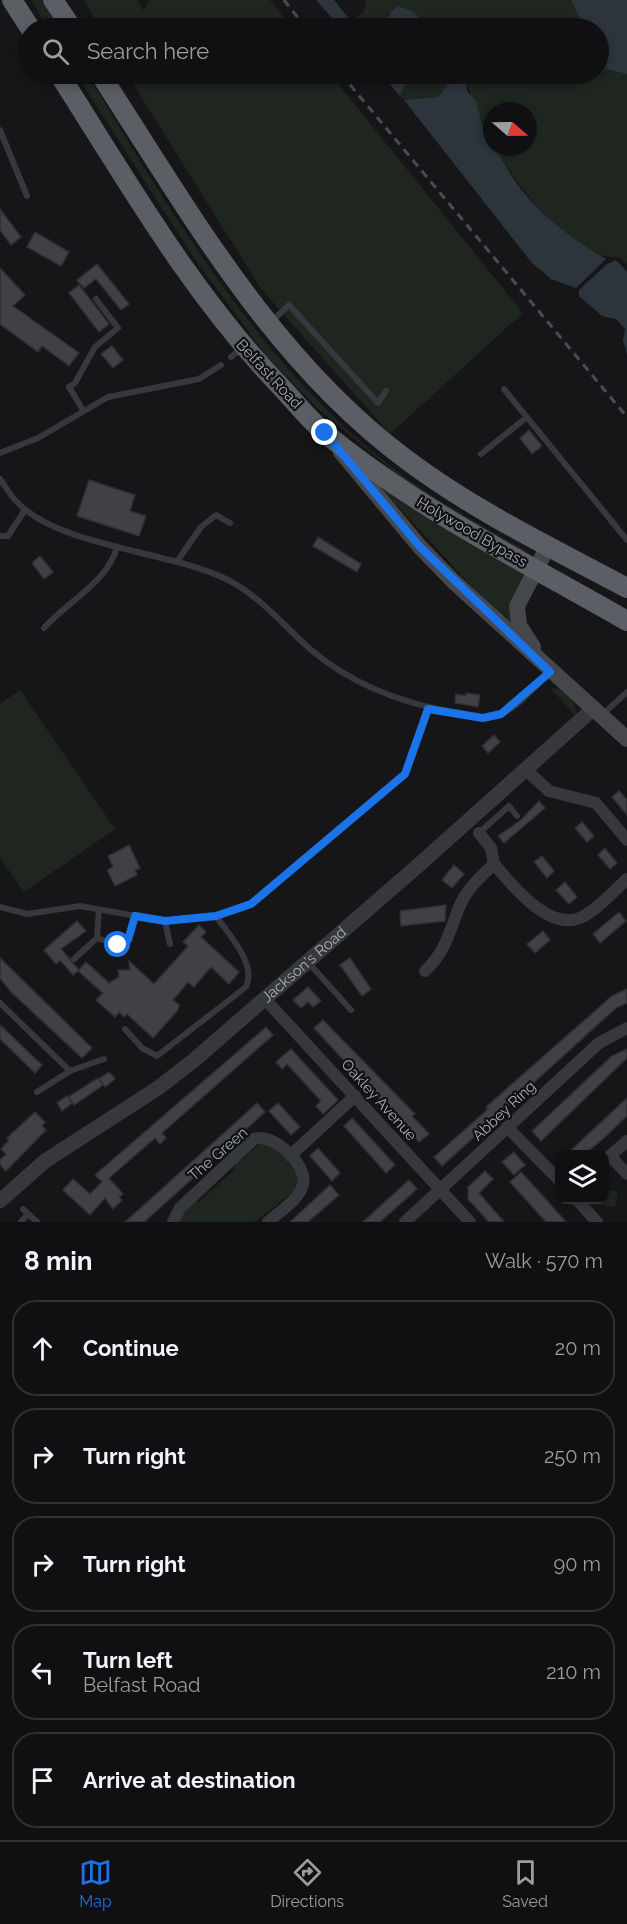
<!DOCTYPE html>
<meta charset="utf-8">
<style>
:root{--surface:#101012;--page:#1e1e20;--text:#f1f3f6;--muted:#9c9d9f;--line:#303032;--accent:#1a73e8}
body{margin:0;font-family:Raleway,sans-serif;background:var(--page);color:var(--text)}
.controls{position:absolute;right:18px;bottom:18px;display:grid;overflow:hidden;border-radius:12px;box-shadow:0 3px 9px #0003}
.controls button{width:54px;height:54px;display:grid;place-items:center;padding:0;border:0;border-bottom:2px solid var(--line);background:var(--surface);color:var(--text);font:30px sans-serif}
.compass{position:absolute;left:483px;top:102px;width:54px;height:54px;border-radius:50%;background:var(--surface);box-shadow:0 3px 9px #0003;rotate:110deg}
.stop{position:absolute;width:18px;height:18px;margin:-14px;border:4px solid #1a73e8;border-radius:50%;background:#fff}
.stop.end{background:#1a73e8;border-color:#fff;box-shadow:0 2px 6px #0008}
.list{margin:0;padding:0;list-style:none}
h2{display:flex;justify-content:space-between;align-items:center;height:78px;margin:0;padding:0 24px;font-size:26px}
h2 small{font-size:20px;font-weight:400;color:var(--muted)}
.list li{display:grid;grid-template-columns:39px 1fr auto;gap:18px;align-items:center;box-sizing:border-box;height:96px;margin:0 12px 12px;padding:0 12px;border:2px solid var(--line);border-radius:24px}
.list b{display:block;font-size:22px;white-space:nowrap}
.list p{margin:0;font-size:20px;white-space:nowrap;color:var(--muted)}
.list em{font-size:20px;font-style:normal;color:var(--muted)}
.icon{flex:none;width:33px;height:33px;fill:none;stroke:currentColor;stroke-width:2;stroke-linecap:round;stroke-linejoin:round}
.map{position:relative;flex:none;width:627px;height:1222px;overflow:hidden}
.search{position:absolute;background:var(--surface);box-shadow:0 3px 9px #0003;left:18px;right:18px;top:18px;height:66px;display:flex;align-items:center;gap:15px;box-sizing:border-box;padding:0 21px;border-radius:33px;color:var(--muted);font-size:22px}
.sheet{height:618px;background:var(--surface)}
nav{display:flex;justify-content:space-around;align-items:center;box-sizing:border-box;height:84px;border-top:2px solid var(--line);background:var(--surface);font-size:16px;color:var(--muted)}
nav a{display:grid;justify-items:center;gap:3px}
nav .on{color:var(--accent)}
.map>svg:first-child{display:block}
</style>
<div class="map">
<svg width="627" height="1222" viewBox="0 0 627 1222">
<rect width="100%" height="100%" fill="#161618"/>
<g fill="#1e261f">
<path d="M31,0H41L59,28H48Z"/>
<path d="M84,0H137L144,11L149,0H270L293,28H100Z"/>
<path d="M366,0H627V265L619,257C578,263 511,182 496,147H528V111H492V139C479,119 469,96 466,74H598V28H427L414,12L388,14C381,33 374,28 356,28L351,22L364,11Z"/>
<path d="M76,74H87C178,223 269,382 416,485C450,509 488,529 525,550L524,553L408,483L318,409L268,358L196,261Z"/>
<path d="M127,74H330L523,313L390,434L261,289Z"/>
<path d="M416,74H457L438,97L404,100L400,96L408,76Z"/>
<path d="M378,485L524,574C512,601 502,613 520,639Z"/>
<path d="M558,688C569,697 577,702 576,716L551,689Z"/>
<path d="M20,690L115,829L24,892L0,858V704Z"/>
<path d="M261,1143L275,1148L296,1171L298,1179L295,1190L255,1222H180L182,1215L195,1201L199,1202L235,1169V1164Z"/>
<path d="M605,1190L618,1191L615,1207L593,1204L594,1200H604Z"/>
</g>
<g fill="#2c353c">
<path d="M316,0H334L356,28H341Z"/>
<path d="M571,0H627V74L599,67L598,28H585Z"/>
<path d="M398,6L414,12L427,28H379C386,23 387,14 398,6Z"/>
<path d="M381,74H416L408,77L400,96Z"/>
<path d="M457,74H466L467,91L476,101L482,124L492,139V147H496C518,198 560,232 606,259L576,288L551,279L532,263L404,100L438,97Z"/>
<path d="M616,260L627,272V355L623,340L625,329L616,319L602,316L579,296V290L607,264Z"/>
</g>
<g fill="#404145" stroke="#303034" stroke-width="1.5">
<path d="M0,209L21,237L11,245L0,230Z"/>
<path d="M35,232L69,252L61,266L27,247Z"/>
<path d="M97,264L129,304L121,310L96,279L84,288L77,280Z"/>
<path d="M0,268L25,295L13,306L79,353L69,366L42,346L38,352L0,324Z"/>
<path d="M79,285L109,324L99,332L69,293Z"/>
<path d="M112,346L123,360L113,368L101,354Z"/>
<path d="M529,430L542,446L532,454L520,438Z"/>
<path d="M89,480L135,495L130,511L146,516L139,536L77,516Z"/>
<path d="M318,537L361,564L357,572L313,546Z"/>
<path d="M40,556L53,572L44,579L32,563Z"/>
<path d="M466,693L480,695L478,707L455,703L456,694L466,696Z"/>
<path d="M494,735L500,742L488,753L482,746Z"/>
<path d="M619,791L627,800V815L612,797Z"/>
<path d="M539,801L545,808L504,843L498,836L521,820Z"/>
<path d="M582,822L594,836L587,842L575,828Z"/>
<path d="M129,845L140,868L135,870L137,875L115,886L107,870L113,867L108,856Z"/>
<path d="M605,848L617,863L610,869L598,855Z"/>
<path d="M542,856L554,871L547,878L534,862Z"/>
<path d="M454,865L464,874L452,888L442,880Z"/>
<path d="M565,882L577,897L569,904L556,890Z"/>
<path d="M446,905L445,921L401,926L400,911Z"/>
<path d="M619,912L626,921L600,943L593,934Z"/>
<path d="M77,921L86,931L61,949L79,970L86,962L109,983L119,977L118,970H130L129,961L154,984L188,946L183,942L199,925L206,932L201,937L239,972L229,984L211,967L194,987L188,982L173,1000L179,1005L178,1010L153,1038L127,1014L124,1017L119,1012L115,1017L96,1000L103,993L78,971L73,975L60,960L56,964L44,950Z"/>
<path d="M543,931L550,940L535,953L527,944Z"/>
<path d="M0,958L92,1048L82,1058L10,991L0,978Z"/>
<path d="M350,958L371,989L362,996L340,965Z"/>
<path d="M308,987L321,1001L313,1007L308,1002L301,1008L293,1000Z"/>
<path d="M627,989V1003L616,1008L442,1166L434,1157L488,1109L486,1107L612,996Z"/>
<path d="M323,1020L415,1114L412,1116L429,1134L419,1142L314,1028Z"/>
<path d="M0,1025L42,1065L35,1073L0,1039Z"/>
<path d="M266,1027L273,1035L162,1133L166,1138L160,1144L155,1138L109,1178L123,1194L119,1197L122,1200L113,1209L105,1198L90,1215L63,1190L73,1179L90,1194L102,1182L95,1175Z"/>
<path d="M291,1049L338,1100L323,1114L316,1106L321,1101L287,1064L282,1069L276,1062Z"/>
<path d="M627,1049V1058L541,1141L532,1131L612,1056Z"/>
<path d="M109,1072L115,1079L105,1087L99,1079Z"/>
<path d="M98,1078L103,1085L74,1105L68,1097Z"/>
<path d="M67,1096L72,1103L62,1111L57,1103Z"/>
<path d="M627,1098V1116L606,1136L584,1155H566Z"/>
<path d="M257,1103L265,1112L192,1179L144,1222H125Z"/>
<path d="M278,1103L300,1127L291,1135L269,1111Z"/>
<path d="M35,1112L45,1122L42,1126L46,1130L6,1171L0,1165V1160L6,1154L1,1149L9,1140L7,1138Z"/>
<path d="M352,1118L395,1165L386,1173L344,1126Z"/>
<path d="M318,1148L340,1173L332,1181L310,1156Z"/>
<path d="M514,1152L525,1165L514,1175L502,1162Z"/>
<path d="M485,1171L493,1179L479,1193L504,1222H489L468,1199V1187Z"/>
<path d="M521,1172L542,1195L566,1222H546L529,1203L510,1182Z"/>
<path d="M409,1180L417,1189L380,1222H363Z"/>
<path d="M330,1185L339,1195L308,1222H290Z"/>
</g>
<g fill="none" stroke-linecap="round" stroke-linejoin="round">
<g stroke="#37383d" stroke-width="6">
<path d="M0,130L27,196"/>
<path d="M272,321L289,305L378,403L386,391"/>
<path d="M231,357L242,348"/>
<path d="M504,389L627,540"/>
<path d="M83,410L69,387L75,383L95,347L118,328L96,299"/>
<path d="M0,453L38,438L108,397L199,379L221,365"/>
<path d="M481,454L527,417"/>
<path d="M0,479C6,487 11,497 19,504C62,547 169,551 226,579C259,595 283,625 310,649C351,684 401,703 453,712C469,715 486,722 502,714C520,705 535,686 550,673"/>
<path d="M0,536H8L25,510"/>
<path d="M178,560L201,527L216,515L230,523"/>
<path d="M44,628C68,601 107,583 117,547"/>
<path d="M602,715L627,692"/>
<path d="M479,833L509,806L517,816"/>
<path d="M0,907L27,914L80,906L165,921L216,916L251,904L405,774L428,709"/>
<path d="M99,910L97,938L118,945L128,940L135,916"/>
<path d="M165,921L170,944"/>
<path d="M74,959L97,938"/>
<path d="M307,961L351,1010"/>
<path d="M0,1003L70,1071"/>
<path d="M125,1029L142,1048L157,1056L246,987C257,964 229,935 216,916"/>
<path d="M37,1092L70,1071L104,1059"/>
<path d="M23,1209L37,1222"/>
<path d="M21,1222L28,1214"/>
</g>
<g stroke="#37383d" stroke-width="12">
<path d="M526,770L549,791L596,803L627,840"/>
<path d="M479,833L491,848L494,864"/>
<path d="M425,971C448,949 449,930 461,903C468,888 482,875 494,864C511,884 548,931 580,918C596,911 614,891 627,879"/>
<path d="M265,999L470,1222"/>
<path d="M507,1127L560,1181"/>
<path d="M290,1156L355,1096"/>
<path d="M610,1156L627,1174"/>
<path d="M604,1161L627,1141"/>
<path d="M577,1200L597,1222"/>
<path d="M173,1222L180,1208L254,1139C273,1132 308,1165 303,1184C300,1199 279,1212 268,1222"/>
<path d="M405,1222L599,1043L627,1028"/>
</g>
<path stroke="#37383d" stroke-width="15" id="s1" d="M0,1201L45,1161L158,1088L193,1061L421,863L593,709"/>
<g stroke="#45474d" stroke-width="16">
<path d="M341,452L420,547L453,581L627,739"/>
<path d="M533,647L519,625L517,606L548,546"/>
</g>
<g stroke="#5b5e65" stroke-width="20">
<path d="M12,0L30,28"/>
<path d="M53,0L72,28"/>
<path d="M59,74C128,182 192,295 282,388C296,403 310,421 326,434C418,509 524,562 627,621"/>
<path d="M100,74C189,211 272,360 407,460C475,511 552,548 627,588"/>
</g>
<g stroke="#4a4c52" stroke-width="3" stroke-dasharray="8 6" stroke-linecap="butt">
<path d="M284,0L306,28"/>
<path d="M341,74L627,417"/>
</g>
</g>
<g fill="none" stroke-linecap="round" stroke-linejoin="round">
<path stroke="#1a73e8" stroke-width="8" d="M118,945L128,940L135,916L165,921L216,916L251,904L405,774L428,709L483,718L501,714L550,672L420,547L325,433"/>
</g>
<g text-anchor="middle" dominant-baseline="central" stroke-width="4.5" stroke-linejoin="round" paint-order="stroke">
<g font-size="15" fill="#a8adb8" stroke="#111113">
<text transform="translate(269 374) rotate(47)">Belfast Road</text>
<text transform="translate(472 532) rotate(30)">Holywood Bypass</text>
<text stroke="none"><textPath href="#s1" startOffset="386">Jackson's Road</textPath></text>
<text transform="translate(379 1100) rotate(48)">Oakley Avenue</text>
<text transform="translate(504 1111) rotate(-43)">Abbey Ring</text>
<text transform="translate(218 1154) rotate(-41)">The Green</text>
</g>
</g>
</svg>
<div class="controls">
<button><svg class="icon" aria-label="layers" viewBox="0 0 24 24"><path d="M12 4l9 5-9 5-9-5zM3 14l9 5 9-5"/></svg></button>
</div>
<svg class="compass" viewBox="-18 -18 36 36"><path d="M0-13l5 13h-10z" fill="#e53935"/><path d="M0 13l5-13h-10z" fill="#9c9d9f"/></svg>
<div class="stop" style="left:118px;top:945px"></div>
<div class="stop end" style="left:325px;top:433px"></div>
<div class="search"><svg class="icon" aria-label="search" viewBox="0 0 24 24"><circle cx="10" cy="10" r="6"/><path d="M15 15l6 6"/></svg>Search here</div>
</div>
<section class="sheet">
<h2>8 min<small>Walk · 570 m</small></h2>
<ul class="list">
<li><svg class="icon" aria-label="ahead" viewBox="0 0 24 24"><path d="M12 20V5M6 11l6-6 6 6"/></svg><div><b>Continue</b></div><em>20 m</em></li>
<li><svg class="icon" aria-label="right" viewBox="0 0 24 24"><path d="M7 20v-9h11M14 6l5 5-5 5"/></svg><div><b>Turn right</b></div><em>250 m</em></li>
<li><svg class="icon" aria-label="right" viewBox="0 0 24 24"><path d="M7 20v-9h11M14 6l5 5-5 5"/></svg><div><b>Turn right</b></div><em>90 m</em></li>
<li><svg class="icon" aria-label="left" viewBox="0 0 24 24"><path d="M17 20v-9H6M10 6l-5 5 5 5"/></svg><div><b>Turn left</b><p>Belfast Road</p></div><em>210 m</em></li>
<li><svg class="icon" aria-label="arrive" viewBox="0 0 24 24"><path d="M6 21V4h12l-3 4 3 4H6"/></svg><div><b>Arrive at destination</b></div></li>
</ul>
</section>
<nav>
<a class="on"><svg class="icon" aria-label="map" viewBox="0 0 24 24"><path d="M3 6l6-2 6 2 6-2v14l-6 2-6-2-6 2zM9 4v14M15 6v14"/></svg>Map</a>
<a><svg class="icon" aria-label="directions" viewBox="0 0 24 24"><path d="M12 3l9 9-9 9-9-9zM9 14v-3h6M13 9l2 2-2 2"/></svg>Directions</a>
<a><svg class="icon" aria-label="saved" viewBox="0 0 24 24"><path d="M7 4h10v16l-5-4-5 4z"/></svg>Saved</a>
</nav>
